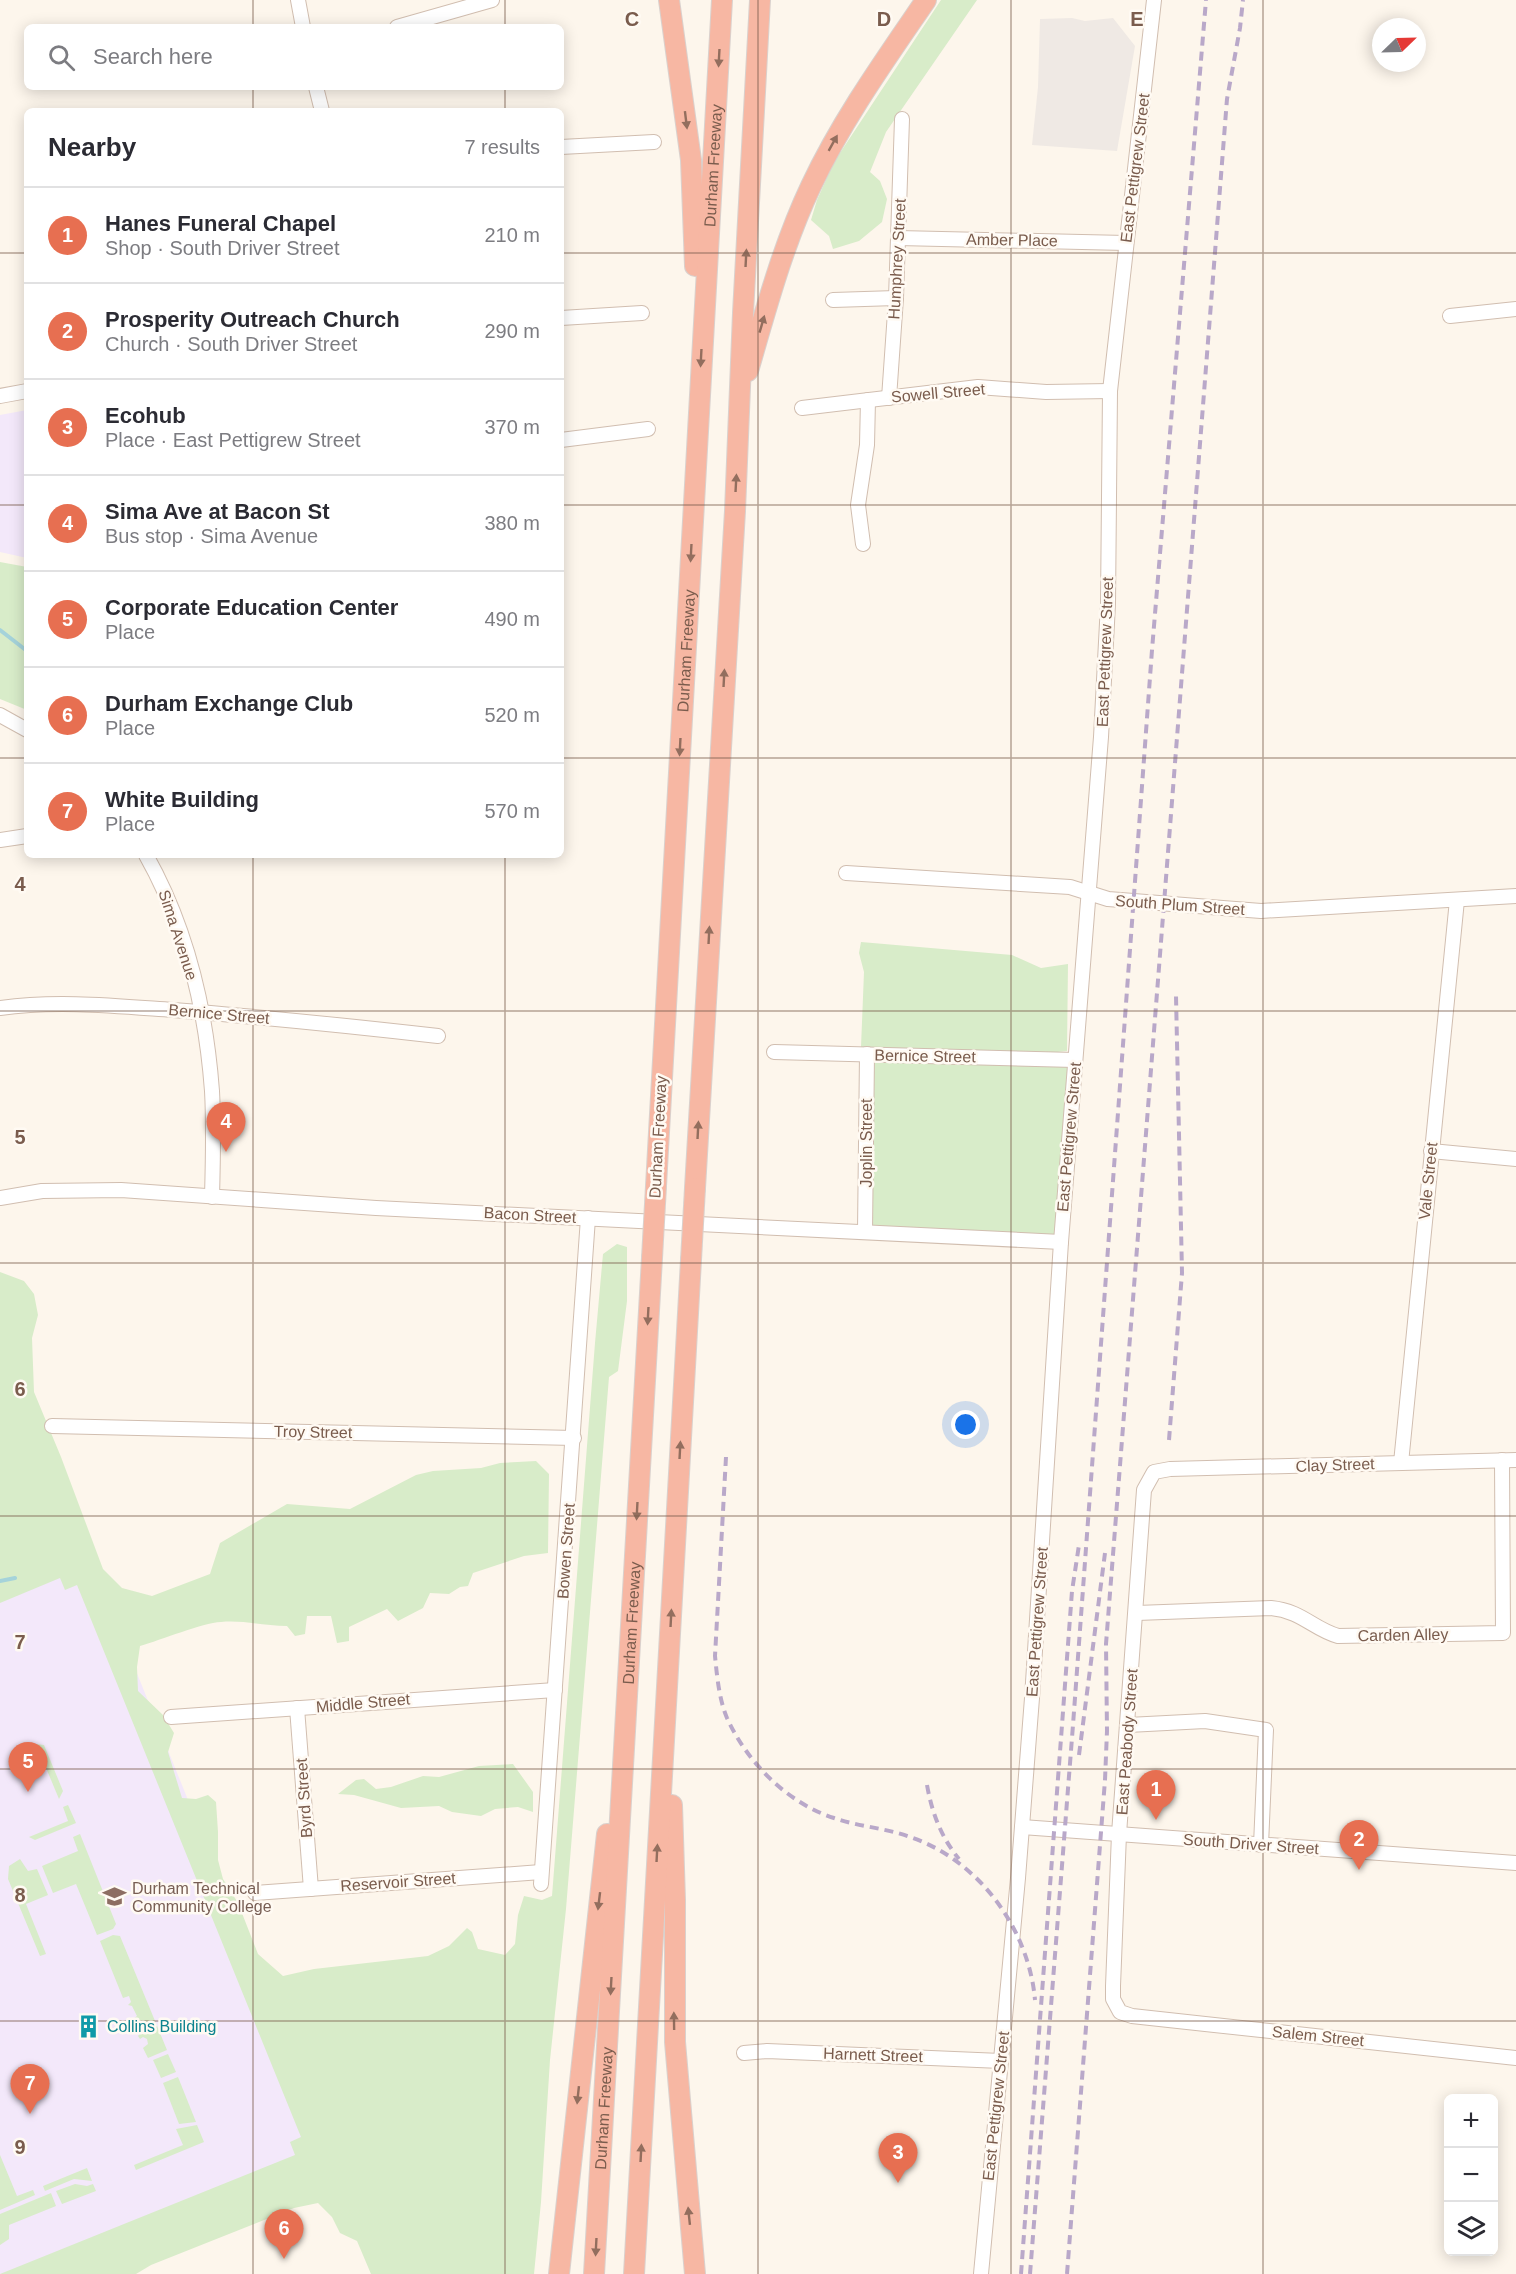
<!DOCTYPE html>
<meta charset="utf-8">
<style>
:root{--surface:#fff;--page:#f7f7f7;--text:#2b2b33;--muted:#7c7c81;--line:#e1e1e2;--accent:#e76f51}
body{margin:0;font-family:Arial,sans-serif;background:var(--page);color:var(--text)}
.controls{position:absolute;right:18px;bottom:18px;display:grid;overflow:hidden;border-radius:9px;box-shadow:0 3px 15px #0003}
.controls button{width:54px;height:54px;display:grid;place-items:center;padding:0;border:0;border-bottom:2px solid var(--line);background:var(--surface);color:var(--text);font:30px sans-serif}
.compass{position:absolute;left:1372px;top:18px;width:54px;height:54px;border-radius:50%;background:var(--surface);box-shadow:0 3px 15px #0003;rotate:67deg}
.you{position:absolute;left:966px;top:1425px;width:21px;height:21px;margin:-15px;border:4px solid #fff;border-radius:50%;background:#1a73e8;box-shadow:0 0 0 9px #1a73e833}
.badge{display:grid;place-items:center;width:39px;height:39px;border-radius:50%;background:var(--accent);color:#fff;font-size:20px;font-weight:700}
.pin{position:absolute;translate:-50% -50px;filter:drop-shadow(0 2px 3px #0008)}
.pin::after{content:'';position:absolute;top:32px;width:21px;height:18px;background:inherit;clip-path:polygon(0 0,100% 0,50% 100%)}
.list{margin:0;padding:0;list-style:none}
h2{display:flex;justify-content:space-between;align-items:center;height:78px;margin:0;padding:0 24px;font-size:26px}
h2 small{font-size:20px;font-weight:400;color:var(--muted)}
.list li{display:grid;grid-template-columns:39px 1fr auto;gap:18px;align-items:center;box-sizing:border-box;height:96px;padding:0 24px;border-top:2px solid var(--line)}
.list b{display:block;font-size:22px;white-space:nowrap}
.list p{margin:0;font-size:20px;white-space:nowrap;color:var(--muted)}
.list em{font-size:20px;font-style:normal;color:var(--muted)}
.icon{flex:none;width:33px;height:33px;fill:none;stroke:currentColor;stroke-width:2;stroke-linecap:round;stroke-linejoin:round}
.map{position:relative;flex:none;width:1516px;height:2274px;overflow:hidden}
.search{position:absolute;background:var(--surface);box-shadow:0 3px 15px #0003;left:24px;top:24px;width:540px;height:66px;display:flex;align-items:center;gap:15px;box-sizing:border-box;padding:0 21px;border-radius:9px;color:var(--muted);font-size:22px}
.panel{position:absolute;background:var(--surface);box-shadow:0 3px 15px #0003;left:24px;top:108px;width:540px;height:750px;border-radius:9px}
.map>svg:first-child{display:block}
</style>
<div class="map">
<svg width="1516" height="2274" viewBox="0 0 1516 2274">
<rect width="100%" height="100%" fill="#fdf6ec"/>
<path fill="#efe9e4" d="M1072,18L1085,21L1113,18L1135,46L1117,151L1032,145L1038,87L1040,19Z"/>
<g fill="#f3e8fa">
<path d="M27,410V558L0,552V415Z"/>
<path d="M0,1333L343,2185L0,2274Z"/>
</g>
<g fill="#d8ecc9">
<path d="M941,0H977L886,132L870,172L880,181L887,199L882,222L859,241L833,249L829,236L811,220L817,200L834,162Z"/>
<path d="M0,562L27,567V710L0,699Z"/>
<path d="M861,942L1012,955L1041,968L1068,964L1067,1051L1038,1054L861,1047L864,972L859,953Z"/>
<path d="M871,1058L1072,1064L1058,1238L871,1227Z"/>
<path d="M617,1244L627,1247V1301L618,1371L609,1377L566,1909L550,2060L541,2202L534,2274H371L357,2241L340,2233L332,2217L318,2203L294,2208L151,2265L136,2274H0L295,2155L290,2142L301,2137L77,1585L65,1590L60,1578L0,1603V1272L24,1281L34,1294L38,1315L32,1338L34,1392L61,1457L103,1569L122,1588L152,1596L210,1574L220,1543L287,1504L350,1509L416,1475L433,1471L481,1468L500,1463L536,1461L549,1474L548,1553L524,1556L473,1573L468,1586L460,1587L449,1594L430,1593L423,1608L398,1621L387,1609L349,1627V1641L337,1643L331,1616H307L305,1634L295,1636L287,1626C265,1626 244,1620 221,1622C202,1623 161,1640 140,1646L137,1667L138,1691L163,1715L174,1733L168,1752L182,1798L196,1799L208,1795L216,1802L218,1832V1860L223,1879L238,1903L258,1954L283,1976L314,1969L428,1956L449,1946L467,1928L472,1932L478,1949L505,1955L515,1944L518,1915L524,1896L542,1900L552,1896L595,1343L603,1254Z"/>
<path d="M36,1744L44,1745L63,1791L59,1799Z"/>
<path d="M513,1764L533,1792V1812L518,1807L495,1809L481,1816L452,1812L439,1806L401,1808L354,1795L338,1794L356,1780L364,1779L376,1789L391,1787L423,1776L439,1777L479,1766Z"/>
<path d="M68,1805L76,1823L35,1840L29,1837L68,1821L63,1807Z"/>
<path d="M80,1834L116,1924L113,1929L97,1935L76,1884L53,1893L42,1866L78,1851L73,1837Z"/>
<path d="M20,1859L28,1871L37,1869L48,1895L26,1904L46,1954L40,1956L8,1879L9,1866Z"/>
<path d="M113,1935L120,1936L167,2050L148,2058L143,2048L148,2044L147,2039L143,2037L140,2039L138,2036L143,2030L138,2020L133,2023L132,2020L137,2016L132,2006L128,2005L131,2002L129,1996L123,1998L100,1941Z"/>
<path d="M168,2054L176,2072L161,2078L153,2060Z"/>
<path d="M178,2077L196,2122L179,2124L163,2083Z"/>
<path d="M197,2125L204,2142L136,2170L134,2165L183,2145L176,2129Z"/>
<path d="M0,2155L17,2196L33,2190L35,2195L0,2210Z"/>
<path d="M87,2168L92,2181L74,2179L45,2191L43,2186Z"/>
<path d="M75,2184L87,2186L93,2184L96,2191L62,2204L56,2191Z"/>
<path d="M51,2193L56,2206L9,2225V2239L0,2245V2214Z"/>
</g>
<g fill="none" stroke-linecap="round" stroke-linejoin="round">
<g stroke="#a5d3da" stroke-width="4">
<path d="M0,630L27,651"/>
<path d="M0,1581L15,1578"/>
</g>
<defs>
<g id="minor">
<path d="M298,0L303,27"/>
<path d="M397,27L492,0"/>
<path d="M316,87L322,111"/>
<path d="M561,147L654,142"/>
<path d="M898,238L1126,243"/>
<path d="M833,300L896,298"/>
<path d="M1450,316L1516,309"/>
<path d="M561,318L642,313"/>
<path d="M0,396L27,391"/>
<path d="M889,398L896,298L902,119"/>
<path d="M802,408L978,387L1046,392L1110,391"/>
<path d="M561,440L648,429"/>
<path d="M863,544L858,505L867,445L868,400"/>
<path d="M0,715L27,730"/>
<path d="M0,840L27,836"/>
<path d="M146,855C186,926 206,1010 212,1091C214,1126 213,1161 212,1197"/>
<path d="M846,873L1070,887L1108,899L1261,911L1516,896"/>
<path d="M0,1008C57,1000 116,1006 173,1010C262,1017 350,1026 438,1036"/>
<path d="M774,1052L1075,1060"/>
<path d="M1431,1151L1516,1159"/>
<path d="M0,1198L42,1191L121,1190L376,1208L1061,1242"/>
<path d="M865,1231L867,1054"/>
<path d="M52,1426L574,1438"/>
<path d="M1516,1460L1170,1469L1154,1472L1144,1490L1119,1834L1113,1986V1999L1120,2012L1132,2016L1516,2058"/>
<path d="M1401,1463L1457,900"/>
<path d="M1137,1613L1271,1608C1302,1611 1313,1629 1338,1636L1503,1633L1502,1460"/>
<path d="M297,1708L311,1889"/>
<path d="M171,1717L555,1690"/>
<path d="M1128,1725L1205,1721L1266,1730L1261,1845"/>
<path d="M1022,1827L1516,1863"/>
<path d="M541,1884L588,1218"/>
<path d="M255,1893L541,1872"/>
<path d="M744,2053L767,2051L1001,2061"/>
<path d="M981,2274L1018,1878L1032,1698L1061,1242L1101,737L1108,604L1110,391L1154,0"/>
</g>
<g id="highway">
<path d="M669,0L691,160L695,266"/>
<path d="M748,371C766,309 783,245 811,186C842,120 885,60 926,0"/>
<path id="s1" d="M656,1186L722,0"/>
<path d="M695,1188L735,511L743,313L760,0"/>
<path d="M672,1805L675,1900V2042L695,2274"/>
<path d="M559,2274L607,1834"/>
<path id="s2" d="M594,2274L652,1258"/>
<path d="M634,2274L691,1260"/>
</g>
</defs>
<use href="#minor" stroke="#d1beb0" stroke-width="16"/>
<use href="#highway" stroke="#dad1cd" stroke-width="22"/>
<use href="#minor" stroke="#fff" stroke-width="14"/>
<use href="#highway" stroke="#f7b7a3" stroke-width="20"/>
<g stroke="#b9a8c9" stroke-width="4" stroke-dasharray="9 6" stroke-linecap="butt">
<path d="M1169,1440L1182,1273L1176,996"/>
<path d="M726,1457L715,1656C717,1676 719,1699 727,1718C747,1762 787,1803 834,1818C860,1827 887,1828 913,1838C980,1862 1029,1930 1035,2000"/>
<path d="M1079,1755L1105,1553"/>
<path d="M927,1785C932,1813 941,1837 959,1859"/>
<path d="M1021,2274L1072,1591L1079,1545"/>
<path d="M1030,2274L1073,1725L1152,650L1206,0"/>
<path d="M1067,2274L1105,1780L1107,1731L1106,1644L1227,99L1240,28L1243,0"/>
</g>
<defs>
<g id="highway-bridge">
<path d="M652,1258L656,1186"/>
<path d="M691,1260L695,1188"/>
</g>
</defs>
<use href="#highway-bridge" stroke="#dad1cd" stroke-width="22" stroke-linecap="butt"/>
<use href="#highway-bridge" stroke="#f7b7a3" stroke-width="20"/>
</g>
<defs><path id="oneway-solid" d="M-6-.8H1V-3.2L6.5 0L1 3.2V.8H-6Z" transform="scale(1.5)"/></defs>
<g fill="#936e5e">
<use href="#oneway-solid" transform="translate(719 58) rotate(93)"/>
<use href="#oneway-solid" transform="translate(686 120) rotate(83)"/>
<use href="#oneway-solid" transform="translate(833 143) rotate(-61)"/>
<use href="#oneway-solid" transform="translate(746 258) rotate(-87)"/>
<use href="#oneway-solid" transform="translate(762 324) rotate(-74)"/>
<use href="#oneway-solid" transform="translate(701 358) rotate(93)"/>
<use href="#oneway-solid" transform="translate(736 483) rotate(-87)"/>
<use href="#oneway-solid" transform="translate(691 553) rotate(93)"/>
<use href="#oneway-solid" transform="translate(724 678) rotate(-87)"/>
<use href="#oneway-solid" transform="translate(680 747) rotate(93)"/>
<use href="#oneway-solid" transform="translate(709 935) rotate(-87)"/>
<use href="#oneway-solid" transform="translate(698 1130) rotate(-87)"/>
<use href="#oneway-solid" transform="translate(648 1316) rotate(93)"/>
<use href="#oneway-solid" transform="translate(680 1450) rotate(-87)"/>
<use href="#oneway-solid" transform="translate(637 1511) rotate(93)"/>
<use href="#oneway-solid" transform="translate(671 1618) rotate(-87)"/>
<use href="#oneway-solid" transform="translate(657 1853) rotate(-87)"/>
<use href="#oneway-solid" transform="translate(599 1901) rotate(97)"/>
<use href="#oneway-solid" transform="translate(611 1986) rotate(93)"/>
<use href="#oneway-solid" transform="translate(674 2021) rotate(-91)"/>
<use href="#oneway-solid" transform="translate(578 2095) rotate(96)"/>
<use href="#oneway-solid" transform="translate(641 2153) rotate(-87)"/>
<use href="#oneway-solid" transform="translate(689 2216) rotate(-96)"/>
<use href="#oneway-solid" transform="translate(596 2247) rotate(93)"/>
</g>
<path fill="none" stroke="#7a5c4d" stroke-width="1.5" stroke-opacity="0.55" d="M253,0V27M505,0V27M758,0V2274M1011,0V2274M1263,0V2274M253,87V111M505,87V111M0,253H27M561,253H1516M0,505H27M561,505H1516M0,758H27M561,758H1516M253,855V2274M505,855V2274M0,1011H1516M0,1263H1516M0,1516H1516M0,1769H1516M0,2021H1516"/>
<defs>
<symbol id="university-bare" viewBox="-9 -9 18 18"><path d="M0-5L7-2L0 1L-7-2ZM-4 1L0 2.5L4 1V4Q0 6-4 4Z" fill="#8d6e63" stroke="#fffaf3" stroke-width="2.5" paint-order="stroke"/></symbol>
<symbol id="building-bare" viewBox="-9 -9 18 18"><path d="M-4-6H4V6H1V3H-1V6H-4ZM-2.5-4.3h1.7v1.8h-1.7ZM.8-4.3h1.7v1.8H.8ZM-2.5-1h1.7V.8h-1.7ZM.8-1h1.7V.8H.8Z" fill="#0f9aa8" stroke="#fffaf3" stroke-width="2.5" paint-order="stroke"/></symbol>
</defs>
<g fill-rule="evenodd">
<use href="#university-bare" x="98" y="1880" width="33" height="33"/>
<use href="#building-bare" x="72" y="2010" width="33" height="33"/>
</g>
<g text-anchor="middle" dominant-baseline="central" stroke-width="5" stroke-linejoin="round" paint-order="stroke">
<g font-size="16" fill="#7a5c4d" stroke="#fffaf3">
<text stroke="none"><textPath href="#s1" startOffset="1022">Durham Freeway</textPath></text>
<text transform="translate(1135 168) rotate(-83)">East Pettigrew Street</text>
<text transform="translate(1012 240) rotate(1)">Amber Place</text>
<text transform="translate(897 259) rotate(-87)">Humphrey Street</text>
<text transform="translate(938 393) rotate(-5)">Sowell Street</text>
<text stroke="none"><textPath href="#s1" startOffset="536">Durham Freeway</textPath></text>
<text transform="translate(1105 652) rotate(-88)">East Pettigrew Street</text>
<text transform="translate(1180 905) rotate(4)">South Plum Street</text>
<text transform="translate(178 935) rotate(72)">Sima Avenue</text>
<text transform="translate(219 1014) rotate(5)">Bernice Street</text>
<text transform="translate(925 1056) rotate(1)">Bernice Street</text>
<text transform="translate(658 1137) rotate(-87)">Durham Freeway</text>
<text transform="translate(1069 1137) rotate(-85)">East Pettigrew Street</text>
<text transform="translate(866 1143) rotate(-90)">Joplin Street</text>
<text transform="translate(1428 1181) rotate(-84)">Vale Street</text>
<text transform="translate(530 1215) rotate(3)">Bacon Street</text>
<text transform="translate(313 1432) rotate(1)">Troy Street</text>
<text transform="translate(1335 1465) rotate(-2)">Clay Street</text>
<text transform="translate(566 1551) rotate(-86)">Bowen Street</text>
<text stroke="none"><textPath href="#s2" startOffset="652">Durham Freeway</textPath></text>
<text transform="translate(1037 1622) rotate(-86)">East Pettigrew Street</text>
<text transform="translate(1403 1635) rotate(-1)">Carden Alley</text>
<text transform="translate(363 1703) rotate(-5)">Middle Street</text>
<text transform="translate(1127 1742) rotate(-86)">East Peabody Street</text>
<text transform="translate(304 1798) rotate(-94)">Byrd Street</text>
<text transform="translate(1251 1844) rotate(4)">South Driver Street</text>
<text transform="translate(398 1882) rotate(-4)">Reservoir Street</text>
<text transform="translate(1318 2036) rotate(6)">Salem Street</text>
<text transform="translate(873 2055) rotate(2)">Harnett Street</text>
<text transform="translate(996 2106) rotate(-84)">East Pettigrew Street</text>
<text stroke="none"><textPath href="#s2" startOffset="166">Durham Freeway</textPath></text>
</g>
<g font-size="16" fill="#785e54" stroke="#fffaf3" text-anchor="start">
<text x="132" y="1888">Durham Technical<tspan x="132" dy="18">Community College</tspan></text>
</g>
<g font-size="16" fill="#0d838f" stroke="#fffaf3" text-anchor="start">
<text x="107" y="2026">Collins Building</text>
</g>
</g>
<g font-size="20" text-anchor="middle" font-weight="bold" fill="#7a5c4d" stroke="#fffaf3" stroke-width="5" stroke-linejoin="round" paint-order="stroke">
<text x="632" y="26">C</text>
<text x="884" y="26">D</text>
<text x="1137" y="26">E</text>
<text x="20" y="891">4</text>
<text x="20" y="1144">5</text>
<text x="20" y="1396">6</text>
<text x="20" y="1649">7</text>
<text x="20" y="1902">8</text>
<text x="20" y="2154">9</text>
</g>
</svg>
<div class="controls">
<button>+</button>
<button>−</button>
<button><svg class="icon" aria-label="layers" viewBox="0 0 24 24"><path d="M12 4l9 5-9 5-9-5zM3 14l9 5 9-5"/></svg></button>
</div>
<svg class="compass" viewBox="-18 -18 36 36"><path d="M0-13l5 13h-10z" fill="#e53935"/><path d="M0 13l5-13h-10z" fill="#7c7c81"/></svg>
<div class="you"></div>
<div class="pin badge" style="left:1156px;top:1820px">1</div>
<div class="pin badge" style="left:1359px;top:1870px">2</div>
<div class="pin badge" style="left:898px;top:2183px">3</div>
<div class="pin badge" style="left:226px;top:1152px">4</div>
<div class="pin badge" style="left:28px;top:1792px">5</div>
<div class="pin badge" style="left:284px;top:2259px">6</div>
<div class="pin badge" style="left:30px;top:2114px">7</div>
<div class="search"><svg class="icon" aria-label="search" viewBox="0 0 24 24"><circle cx="10" cy="10" r="6"/><path d="M15 15l6 6"/></svg>Search here</div>
<section class="panel">
<h2>Nearby<small>7 results</small></h2>
<ul class="list">
<li><span class="badge">1</span><div><b>Hanes Funeral Chapel</b><p>Shop · South Driver Street</p></div><em>210 m</em></li>
<li><span class="badge">2</span><div><b>Prosperity Outreach Church</b><p>Church · South Driver Street</p></div><em>290 m</em></li>
<li><span class="badge">3</span><div><b>Ecohub</b><p>Place · East Pettigrew Street</p></div><em>370 m</em></li>
<li><span class="badge">4</span><div><b>Sima Ave at Bacon St</b><p>Bus stop · Sima Avenue</p></div><em>380 m</em></li>
<li><span class="badge">5</span><div><b>Corporate Education Center</b><p>Place</p></div><em>490 m</em></li>
<li><span class="badge">6</span><div><b>Durham Exchange Club</b><p>Place</p></div><em>520 m</em></li>
<li><span class="badge">7</span><div><b>White Building</b><p>Place</p></div><em>570 m</em></li>
</ul>
</section>
</div>
